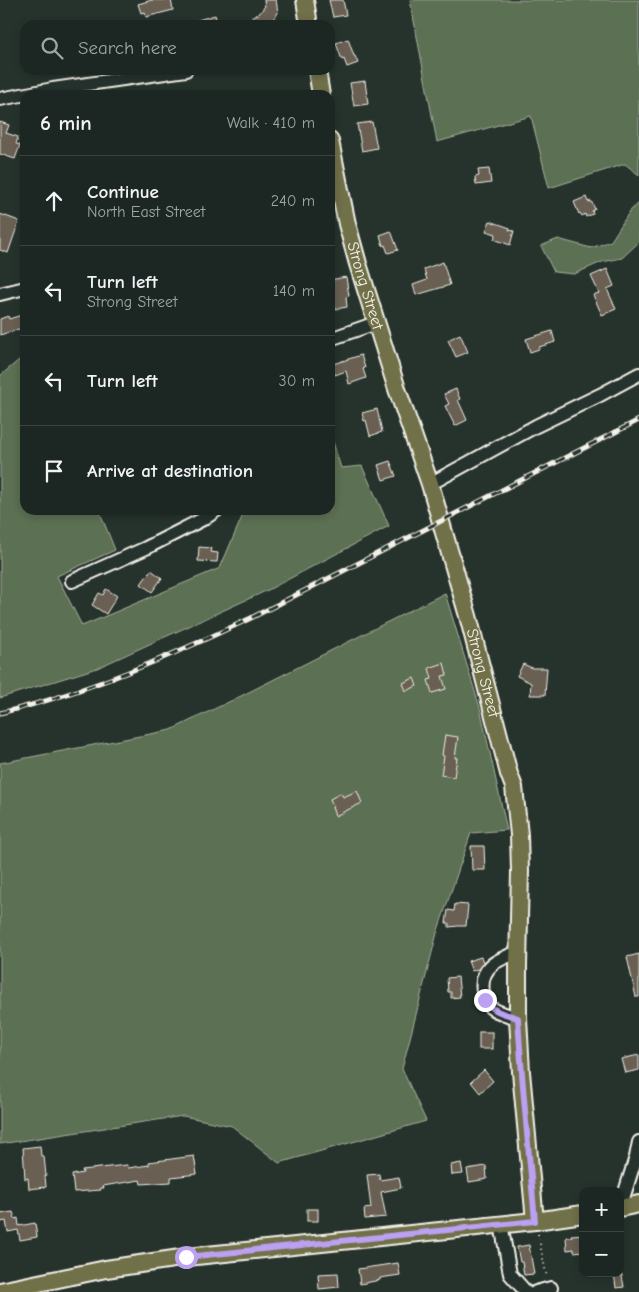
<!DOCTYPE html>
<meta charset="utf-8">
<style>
:root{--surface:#1c2622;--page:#252e2a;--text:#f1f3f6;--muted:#a0a5a5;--line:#3a4340}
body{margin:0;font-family:"Comic Neue",sans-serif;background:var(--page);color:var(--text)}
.controls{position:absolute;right:15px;bottom:15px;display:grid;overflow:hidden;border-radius:10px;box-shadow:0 2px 8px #0003}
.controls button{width:45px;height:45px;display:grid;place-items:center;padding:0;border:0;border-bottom:1px solid var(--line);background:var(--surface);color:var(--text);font:25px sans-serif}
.stop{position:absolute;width:15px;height:15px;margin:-11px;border:4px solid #bca0f2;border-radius:50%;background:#fff}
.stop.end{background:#bca0f2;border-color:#fff;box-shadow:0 1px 5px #0008}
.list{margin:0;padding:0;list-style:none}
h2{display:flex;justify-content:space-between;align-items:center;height:65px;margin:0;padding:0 20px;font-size:21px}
h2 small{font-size:16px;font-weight:400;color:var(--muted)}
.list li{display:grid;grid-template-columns:32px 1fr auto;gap:15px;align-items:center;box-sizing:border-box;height:90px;padding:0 20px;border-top:1px solid var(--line)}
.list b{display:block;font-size:19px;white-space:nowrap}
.list p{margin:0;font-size:16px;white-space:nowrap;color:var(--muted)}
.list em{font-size:16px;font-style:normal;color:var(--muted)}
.icon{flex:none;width:28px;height:28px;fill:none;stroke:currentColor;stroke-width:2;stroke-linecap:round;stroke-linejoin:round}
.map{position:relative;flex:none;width:639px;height:1292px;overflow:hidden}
.search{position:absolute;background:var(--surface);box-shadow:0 2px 8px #0003;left:20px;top:20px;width:315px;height:55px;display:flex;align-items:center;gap:12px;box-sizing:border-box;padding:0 18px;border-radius:15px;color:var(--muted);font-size:19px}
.panel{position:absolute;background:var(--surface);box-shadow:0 2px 8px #0003;left:20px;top:90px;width:315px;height:425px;border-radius:15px}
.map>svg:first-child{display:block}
</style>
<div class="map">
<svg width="639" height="1292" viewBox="0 0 639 1292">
<rect width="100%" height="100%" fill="#26332d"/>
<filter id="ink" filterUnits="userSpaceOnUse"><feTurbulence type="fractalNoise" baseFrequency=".02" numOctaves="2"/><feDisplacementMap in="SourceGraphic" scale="10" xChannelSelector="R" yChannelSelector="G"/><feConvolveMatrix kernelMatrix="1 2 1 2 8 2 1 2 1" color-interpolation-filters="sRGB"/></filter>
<g filter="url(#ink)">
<g fill="#5c7053" stroke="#a8b09e">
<path d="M410,0H639V175L625,164L549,188L531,116L437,142Z"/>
<path d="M639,203V242L622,258L602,262L574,274L554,272L541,246L558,239L591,248L611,241L630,211Z"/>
<path d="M25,355V510H99L115,550L57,576L82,626L220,568L245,510H330V432L341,468L362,466L389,526L268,590L97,668L0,698V376Z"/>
<path d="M445,593L480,708L507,830L471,833L437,933L402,1069L426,1121L279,1163L232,1126L183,1116L0,1144V763L171,730L243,695Z"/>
</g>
<g fill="#695f53" stroke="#f4f1e8">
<path d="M152,0H171L173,10L146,17L145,12L141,13L138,4Z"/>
<path d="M264,0H276L278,13L268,25H254L252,16L259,14L265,6Z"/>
<path d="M329,0H343L346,15L333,17Z"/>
<path d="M215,15L218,25H188V23Z"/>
<path d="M348,39L354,56H355L358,63L347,67L344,59L342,60L336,43Z"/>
<path d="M365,81L368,104L354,106L350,83Z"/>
<path d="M0,122L9,125L6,133L18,137L16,144L20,145L15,159L0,154Z"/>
<path d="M372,122L377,148L362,151L357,124Z"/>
<path d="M489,169L491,183L476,185L475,177L479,176L478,170Z"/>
<path d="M586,197L588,202L591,201L595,209L592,211L593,214L586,217L585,214L582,216L580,213L579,214L574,202Z"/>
<path d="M0,214L19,221L8,253L0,250Z"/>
<path d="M490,221L510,228L509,230L514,231L510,245L494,239L496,234L486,231Z"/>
<path d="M391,231L398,250L388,253L385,245L383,246L380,235Z"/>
<path d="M443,262L450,285L416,295L413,285L427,280L424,269Z"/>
<path d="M607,269L614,286L607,289L616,309L602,315L593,295L599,293L591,276Z"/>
<path d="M346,277L349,296L346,297L347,307L330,310V299H333L330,280Z"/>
<path d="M25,314V327L0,335V319L8,316L9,319Z"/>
<path d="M552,331L555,342L539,347V349L530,352L526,339Z"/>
<path d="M460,334L468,352L456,357L448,340Z"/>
<path d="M361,355L365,368L363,369L366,378L349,384L346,371L335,375L334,372L330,373V365Z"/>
<path d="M456,389L460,399L458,400L467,420L455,426L445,406L449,404L444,394Z"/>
<path d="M377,409L382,432L370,436L366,420L364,421L362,413Z"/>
<path d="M390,461L396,476L383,480L378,465Z"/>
<path d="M199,547L211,548L210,552L218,553L217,562L198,561Z"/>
<path d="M151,570L162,578L152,592L141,584Z"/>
<path d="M106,589L117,596L106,614L92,605L99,593L103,595Z"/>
<path d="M444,663L447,675L442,676L446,689L432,693L428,680L432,679L429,668Z"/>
<path d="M523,664L532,668H547L545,695H530L531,683L517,676Z"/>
<path d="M414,678L417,686L406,691L403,683Z"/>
<path d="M445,735L458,737L455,758H457L454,777L441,775L444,756L442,755Z"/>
<path d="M357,791L362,803L335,816L332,807H333L330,799L341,793L343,797Z"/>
<path d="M471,846H484L485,870H472Z"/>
<path d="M455,904L468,905L466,926H458L449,927V923H446L448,910L454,911Z"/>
<path d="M639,954V997H636L627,957Z"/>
<path d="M481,957L483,962L478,969L472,971L468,961Z"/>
<path d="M458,977L460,997L451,998V992H448L447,978Z"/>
<rect x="479" y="1032" width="13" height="17"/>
<path d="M639,1055V1070L625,1073L621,1059Z"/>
<path d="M484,1070L493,1081L480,1093L471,1082Z"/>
<path d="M40,1146L41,1156H44L46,1176H45L46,1187L29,1189L28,1178L25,1179L23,1148Z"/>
<path d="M194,1156L197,1174L171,1177V1182L141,1184L140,1180L103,1186L104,1188H100L101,1190L74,1192L72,1175L83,1173L82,1170L127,1165L128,1168L149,1165V1162Z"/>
<path d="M461,1163L463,1174L452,1175L451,1165Z"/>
<path d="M486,1166L487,1179L469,1182L467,1169Z"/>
<path d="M379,1174L380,1180L399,1177L401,1188L381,1192L386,1217L365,1219L364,1209L371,1208L367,1175Z"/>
<rect x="307" y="1209" width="11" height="12"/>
<path d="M13,1212L15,1219L18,1218L19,1226L35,1223L37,1237L20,1240L18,1230L8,1232L6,1221L1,1222L0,1214Z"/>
<path d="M583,1234V1251L574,1252V1249L567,1250L566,1237H572L571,1235Z"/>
<path d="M529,1245L534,1274L524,1275L522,1262H520L517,1247Z"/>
<path d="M398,1263L400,1275L380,1278V1280L360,1284L358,1269Z"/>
<path d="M620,1266L624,1287L616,1288L614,1273H620Z"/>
<path d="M338,1273L339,1287L319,1289L318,1274Z"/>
</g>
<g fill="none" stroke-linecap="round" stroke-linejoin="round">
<defs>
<g id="minor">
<path d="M0,99L53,89L186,70"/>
<path d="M0,294L25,288"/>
<path d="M330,339L376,323"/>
<path d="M430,484L536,426L600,395L639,374"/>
<path d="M72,581L146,548L205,518L217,510"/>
<path d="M518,1018C509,1015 496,1013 489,1006C485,1003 484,996 483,992C479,966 499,959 518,952"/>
<path d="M620,1208L636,1157L639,1142"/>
<path d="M501,1224L510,1274L526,1292"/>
<path d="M536,1292L551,1288"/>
</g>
<g id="major">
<path d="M305,0L309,25"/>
<path d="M317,70L321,95"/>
<path id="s1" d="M330,141L347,224L358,264L397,389L430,484L468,616L509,774L514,787L519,835L520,871L518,966V1018L521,1072L535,1221"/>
<path d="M620,1208L639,1204"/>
<path d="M0,1291L106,1269L187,1257L535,1221L583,1214"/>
</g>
</defs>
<use href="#minor" stroke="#f4f1e8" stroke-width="16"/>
<use href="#major" stroke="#f4f1e8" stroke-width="20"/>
<path stroke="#f4f1e8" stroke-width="2" stroke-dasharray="1 4" stroke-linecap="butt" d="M538,1234L547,1278"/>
<use href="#minor" stroke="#26332d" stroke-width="12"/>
<use href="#major" stroke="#70704a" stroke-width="16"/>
<defs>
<path id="rail" d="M0,713C86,693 171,656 251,618L639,420"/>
</defs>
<use href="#rail" stroke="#f4f1e8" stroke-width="5"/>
<use href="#rail" stroke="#26332d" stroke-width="3" stroke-dasharray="9" stroke-linecap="butt"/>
</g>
</g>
<g fill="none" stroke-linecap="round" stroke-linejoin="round" filter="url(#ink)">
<path stroke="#bca0f2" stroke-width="6" d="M186,1257L535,1221C529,1153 522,1085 518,1018C506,1014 492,1012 485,1000"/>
</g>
<g text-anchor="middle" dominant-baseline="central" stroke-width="4.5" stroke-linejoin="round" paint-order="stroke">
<g font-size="16" fill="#f4f1e8" stroke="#26332d">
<text stroke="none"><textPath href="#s1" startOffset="149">Strong Street</textPath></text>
<text stroke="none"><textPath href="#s1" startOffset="554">Strong Street</textPath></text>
</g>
</g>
</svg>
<div class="controls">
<button>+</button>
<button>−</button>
</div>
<div class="stop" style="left:186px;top:1257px"></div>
<div class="stop end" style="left:485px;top:1000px"></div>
<div class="search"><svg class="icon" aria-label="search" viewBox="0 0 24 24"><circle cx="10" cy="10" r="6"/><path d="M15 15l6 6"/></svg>Search here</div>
<section class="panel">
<h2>6 min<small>Walk · 410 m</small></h2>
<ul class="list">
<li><svg class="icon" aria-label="ahead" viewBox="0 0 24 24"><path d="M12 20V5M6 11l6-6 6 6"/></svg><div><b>Continue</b><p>North East Street</p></div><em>240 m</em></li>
<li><svg class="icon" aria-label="left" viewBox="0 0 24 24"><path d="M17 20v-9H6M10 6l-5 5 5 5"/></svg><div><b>Turn left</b><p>Strong Street</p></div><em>140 m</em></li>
<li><svg class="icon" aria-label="left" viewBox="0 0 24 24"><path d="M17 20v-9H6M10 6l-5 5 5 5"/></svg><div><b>Turn left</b></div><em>30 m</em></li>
<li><svg class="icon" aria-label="arrive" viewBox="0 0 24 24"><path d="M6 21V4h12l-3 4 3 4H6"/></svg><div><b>Arrive at destination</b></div></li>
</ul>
</section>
</div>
